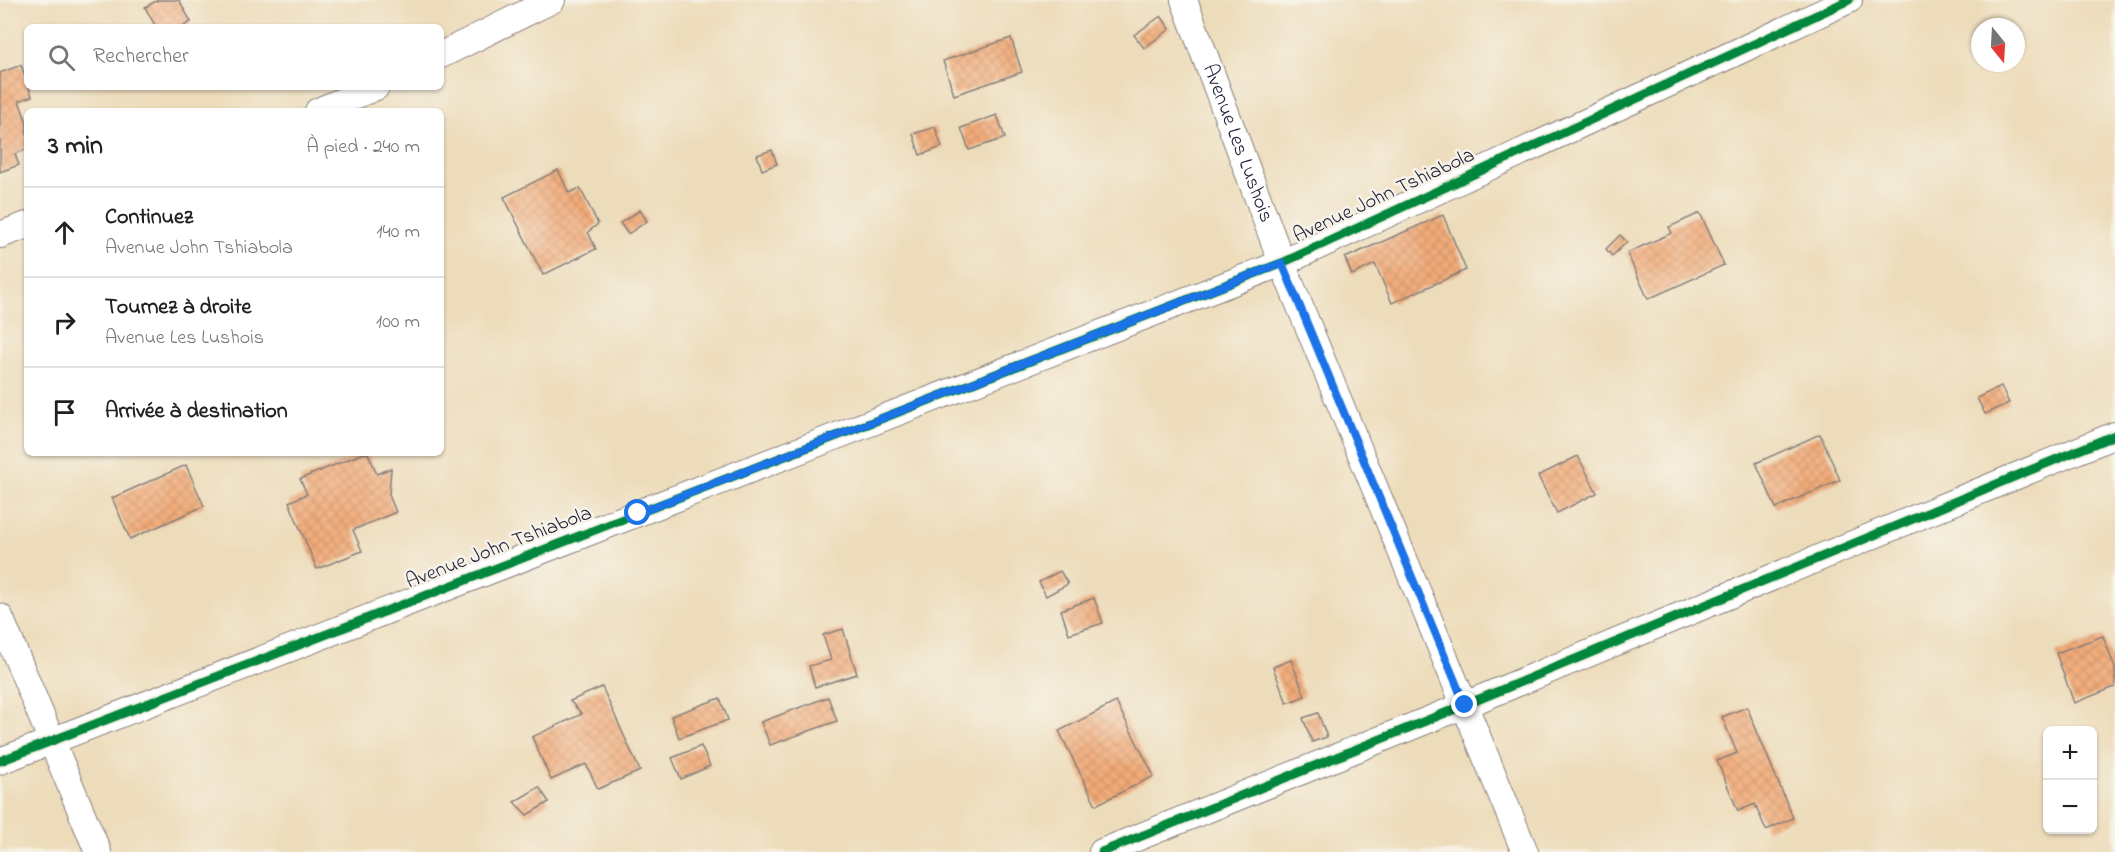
<!DOCTYPE html>
<html lang="fr">
<meta charset="utf-8">
<style>
:root{--surface:#fff;--page:#f6f6f6;--text:#202124;--muted:#757577;--line:#e0e0e0}
body{margin:0;font-family:"Indie Flower",sans-serif;background:var(--page);color:var(--text)}
.controls{position:absolute;right:18px;bottom:18px;display:grid;overflow:hidden;border-radius:9px;box-shadow:0 2px 4px #0004}
.controls button{width:54px;height:54px;display:grid;place-items:center;padding:0;border:0;border-bottom:2px solid var(--line);background:var(--surface);color:var(--text);font:30px sans-serif}
.compass{position:absolute;left:1971px;top:18px;width:54px;height:54px;border-radius:50%;background:var(--surface);box-shadow:0 2px 4px #0004;rotate:162deg}
.stop{position:absolute;width:18px;height:18px;margin:-14px;border:4px solid #1a73e8;border-radius:50%;background:#fff}
.stop.end{background:#1a73e8;border-color:#fff;box-shadow:0 2px 6px #0008}
.list{margin:0;padding:0;list-style:none}
h2{display:flex;justify-content:space-between;align-items:center;height:78px;margin:0;padding:0 24px;font-size:26px}
h2 small{font-size:20px;font-weight:400;color:var(--muted)}
.list li{display:grid;grid-template-columns:39px 1fr auto;gap:18px;align-items:center;box-sizing:border-box;height:90px;padding:0 24px;border-top:2px solid var(--line)}
.list b{display:block;font-size:22px;white-space:nowrap}
.list p{margin:0;font-size:20px;white-space:nowrap;color:var(--muted)}
.list em{font-size:20px;font-style:normal;color:var(--muted)}
.icon{flex:none;width:33px;height:33px;fill:none;stroke:currentColor;stroke-width:2;stroke-linecap:round;stroke-linejoin:round}
.map{position:relative;flex:none;width:2115px;height:852px;overflow:hidden}
.search{position:absolute;background:var(--surface);box-shadow:0 2px 4px #0004;left:24px;top:24px;width:420px;height:66px;display:flex;align-items:center;gap:15px;box-sizing:border-box;padding:0 21px;border-radius:9px;color:var(--muted);font-size:22px}
.panel{position:absolute;background:var(--surface);box-shadow:0 2px 4px #0004;left:24px;top:108px;width:420px;height:348px;border-radius:9px}
.map>svg:first-child{display:block}
</style>
<div class="map">
<svg width="2115" height="852" viewBox="0 0 2115 852">
<defs>
<pattern id="building-cross-hatch" width="8" height="8" patternUnits="userSpaceOnUse" patternTransform="scale(1.5)"><rect width="8" height="8" fill="#f2ab78"/><path d="M0 0l8 8M0 8l8-8" fill="none" stroke="#cf9369"/></pattern>
</defs>
<rect width="100%" height="100%" fill="#f7f3e8"/>
<filter id="ink" filterUnits="userSpaceOnUse"><feTurbulence type="fractalNoise" baseFrequency=".0167" numOctaves="2"/><feDisplacementMap in="SourceGraphic" scale="12" xChannelSelector="R" yChannelSelector="G"/><feConvolveMatrix kernelMatrix="1 2 1 2 8 2 1 2 1" color-interpolation-filters="sRGB"/></filter>
<filter id="wash" filterUnits="userSpaceOnUse"><feTurbulence type="fractalNoise" baseFrequency=".008" numOctaves="4" result="noise"/><feDisplacementMap in="SourceGraphic" scale="24" xChannelSelector="R" yChannelSelector="G"/><feGaussianBlur stdDeviation="1.35" result="paint"/><feColorMatrix in="noise" values="0 0 0 0 0 0 0 0 0 0 0 0 0 0 0 0 0 1.4 0 .05"/><feComposite in="paint" operator="in"/></filter>
<g filter="url(#wash)">
<rect width="100%" height="100%" fill="#eddcba"/>
<g id="blocks">
<g fill="url(#building-cross-hatch)">
<path d="M158,0H179L191,22L182,27H156L145,7Z"/>
<path d="M1161,16L1170,29L1144,48L1134,35Z"/>
<path d="M1011,38L1022,72L954,95L943,61Z"/>
<path d="M21,65L32,96L19,101L27,123V149L15,154L19,165L0,172V73Z"/>
<path d="M997,115L1005,138L969,150L961,128Z"/>
<path d="M935,127L942,147L920,155L913,134Z"/>
<path d="M772,150L777,164L762,170L757,155Z"/>
<path d="M558,170L569,193L580,188L598,224L588,232L596,249L543,275L504,197Z"/>
<path d="M640,210L647,221L628,234L620,223Z"/>
<path d="M1700,213L1724,265L1648,299L1627,253L1672,233L1669,227Z"/>
<path d="M1443,215L1466,270L1392,303L1375,264L1352,275L1345,258Z"/>
<path d="M1620,235L1627,242L1612,256L1606,249Z"/>
<path d="M2001,386L2009,403L1985,414L1977,398Z"/>
<path d="M1820,434L1840,480L1776,508L1756,463Z"/>
<path d="M364,453H368L377,474L391,468L389,495L396,512L353,530L362,551L317,569L289,502L307,494L300,479Z"/>
<path d="M1578,456L1597,493L1557,513L1538,476Z"/>
<path d="M186,465L204,506L130,539L112,498Z"/>
<path d="M1060,571L1068,584L1046,596L1039,582Z"/>
<path d="M1094,598L1103,623L1069,634L1061,610Z"/>
<path d="M843,629L857,674L815,687L809,666L831,660L823,635Z"/>
<path d="M2103,636L2115,668V687L2074,703L2056,653Z"/>
<path d="M1291,660L1305,696L1287,703L1273,667Z"/>
<path d="M602,687L640,771L598,789L586,764L551,780L532,737L582,714L570,701Z"/>
<path d="M828,697L837,721L770,745L761,722Z"/>
<path d="M720,698L728,720L679,738L671,716Z"/>
<path d="M1116,702L1154,776L1096,805L1059,731Z"/>
<path d="M1747,707L1793,818L1766,830L1755,804L1738,811L1717,761L1737,753L1722,717Z"/>
<path d="M1318,713L1327,737L1312,742L1303,718Z"/>
<path d="M701,746L710,766L681,779L672,758Z"/>
<path d="M539,787L549,802L527,815L514,802Z"/>
</g>
</g>
</g>
<g filter="url(#ink)">
<use href="#blocks" fill-opacity="0" stroke="#887f7a" stroke-width="1.5"/>
<g fill="none" stroke-linecap="round" stroke-linejoin="round">
<defs>
<g id="street">
<path id="s1" d="M1184,0L1282,263L1525,852"/>
<path d="M441,55L552,0"/>
<path d="M318,111L376,87"/>
<path d="M0,235L27,225"/>
<path d="M0,617L98,852"/>
<path d="M0,761L1282,263L1849,0"/>
<path d="M1102,852L1465,705L2115,435"/>
</g>
</defs>
<use href="#street" stroke="#887f7a" stroke-width="28"/>
<use href="#street" stroke="#fff" stroke-width="26"/>
<defs>
<g id="cycleway">
<path d="M0,761L1282,263L1849,0"/>
<path d="M1102,852L1465,705L2115,435"/>
</g>
</defs>
<use href="#cycleway" stroke="#f7f3e8" stroke-width="13"/>
<use href="#cycleway" stroke="#00873e" stroke-width="9"/>
</g>
</g>
<g fill="none" stroke-linecap="round" stroke-linejoin="round" filter="url(#ink)">
<path stroke="#1a73e8" stroke-width="8" d="M638,513L1282,263L1465,705"/>
</g>
<g text-anchor="middle" dominant-baseline="central" stroke-width="5" stroke-linejoin="round" paint-order="stroke">
<g font-size="21" fill="#22223b" stroke="#f7f3e8">
<text stroke="none"><textPath href="#s1" startOffset="153">Avenue Les Lushois</textPath></text>
<text transform="translate(1384 196) rotate(-25)">Avenue John Tshiabola</text>
<text transform="translate(499 548) rotate(-21)">Avenue John Tshiabola</text>
</g>
</g>
</svg>
<div class="controls">
<button>+</button>
<button>−</button>
</div>
<svg class="compass" viewBox="-18 -18 36 36"><path d="M0-13l5 13h-10z" fill="#e53935"/><path d="M0 13l5-13h-10z" fill="#757577"/></svg>
<div class="stop" style="left:638px;top:513px"></div>
<div class="stop end" style="left:1465px;top:705px"></div>
<div class="search"><svg class="icon" aria-label="search" viewBox="0 0 24 24"><circle cx="10" cy="10" r="6"/><path d="M15 15l6 6"/></svg>Rechercher</div>
<section class="panel">
<h2>3 min<small>À pied · 240 m</small></h2>
<ul class="list">
<li><svg class="icon" aria-label="ahead" viewBox="0 0 24 24"><path d="M12 20V5M6 11l6-6 6 6"/></svg><div><b>Continuez</b><p>Avenue John Tshiabola</p></div><em>140 m</em></li>
<li><svg class="icon" aria-label="right" viewBox="0 0 24 24"><path d="M7 20v-9h11M14 6l5 5-5 5"/></svg><div><b>Tournez à droite</b><p>Avenue Les Lushois</p></div><em>100 m</em></li>
<li><svg class="icon" aria-label="arrive" viewBox="0 0 24 24"><path d="M6 21V4h12l-3 4 3 4H6"/></svg><div><b>Arrivée à destination</b></div></li>
</ul>
</section>
</div>
